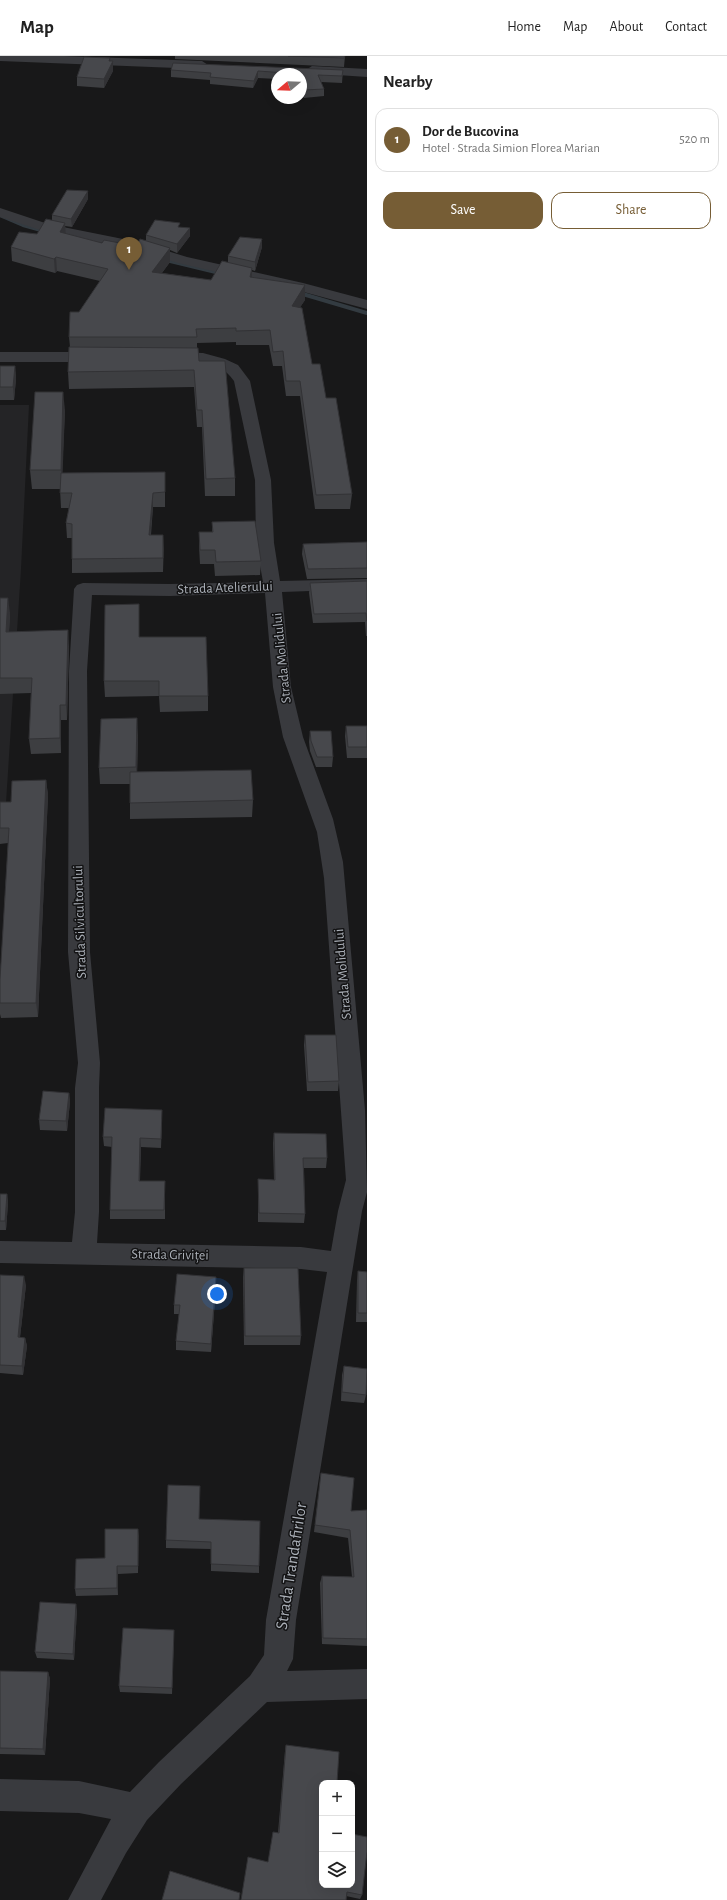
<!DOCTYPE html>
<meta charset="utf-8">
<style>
:root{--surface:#fff;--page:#f6f6f6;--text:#222;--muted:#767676;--line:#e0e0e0;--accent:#765d35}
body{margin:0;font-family:"Alegreya Sans",sans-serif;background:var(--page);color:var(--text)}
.controls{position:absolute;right:12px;bottom:12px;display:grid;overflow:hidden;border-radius:8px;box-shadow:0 4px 16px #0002}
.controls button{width:36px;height:36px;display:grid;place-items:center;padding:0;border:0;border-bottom:1px solid var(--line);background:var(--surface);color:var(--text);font:20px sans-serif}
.compass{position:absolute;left:271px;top:12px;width:36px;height:36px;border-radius:50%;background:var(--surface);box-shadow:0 4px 16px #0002;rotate:251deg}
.you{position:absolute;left:217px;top:1238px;width:14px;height:14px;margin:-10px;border:3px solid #fff;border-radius:50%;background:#1a73e8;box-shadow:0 0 0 6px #1a73e833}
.badge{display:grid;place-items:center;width:26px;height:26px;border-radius:50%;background:var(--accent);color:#fff;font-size:13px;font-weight:700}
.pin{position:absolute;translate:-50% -33px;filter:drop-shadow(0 1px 2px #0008)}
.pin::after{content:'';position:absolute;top:21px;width:14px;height:12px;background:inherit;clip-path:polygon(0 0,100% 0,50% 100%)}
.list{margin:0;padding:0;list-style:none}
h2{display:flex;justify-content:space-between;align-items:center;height:52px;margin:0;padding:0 16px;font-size:17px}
h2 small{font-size:13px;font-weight:400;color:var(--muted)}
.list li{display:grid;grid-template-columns:26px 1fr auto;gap:12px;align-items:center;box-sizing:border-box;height:64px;margin:0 8px 8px;padding:0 8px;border:1px solid var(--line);border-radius:12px}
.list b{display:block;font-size:15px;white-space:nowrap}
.list p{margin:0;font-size:13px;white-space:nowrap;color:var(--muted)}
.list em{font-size:13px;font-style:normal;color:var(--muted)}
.actions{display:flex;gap:8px;padding:12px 16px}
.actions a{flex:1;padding:9px 0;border:1px solid var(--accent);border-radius:12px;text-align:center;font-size:14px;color:var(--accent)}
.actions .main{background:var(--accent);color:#fff}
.icon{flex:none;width:22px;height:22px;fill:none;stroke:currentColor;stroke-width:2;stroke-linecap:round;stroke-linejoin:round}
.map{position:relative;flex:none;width:367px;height:1844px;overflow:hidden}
header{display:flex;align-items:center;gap:24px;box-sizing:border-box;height:56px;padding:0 20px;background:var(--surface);border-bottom:1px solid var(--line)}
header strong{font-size:19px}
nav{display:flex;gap:22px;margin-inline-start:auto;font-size:14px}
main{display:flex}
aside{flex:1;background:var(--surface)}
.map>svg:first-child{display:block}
</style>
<header>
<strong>Map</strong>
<nav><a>Home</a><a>Map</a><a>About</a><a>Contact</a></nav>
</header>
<main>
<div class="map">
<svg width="367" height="1844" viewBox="0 0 367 1844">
<rect width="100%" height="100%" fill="#181819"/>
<path fill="#242426" d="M0,349H29L21,513L6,747H0Z"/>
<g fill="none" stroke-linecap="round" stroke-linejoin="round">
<g stroke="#333b41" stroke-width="4">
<path d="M0,159L23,169L41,174"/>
<path d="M162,203L224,218"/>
<path d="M296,236L367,257"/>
</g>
<g fill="#393a3e" fill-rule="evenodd">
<path d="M0,0H64L202,5L208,9L202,13L0,5Z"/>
<path d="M312,10L367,13V21L308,17L306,14Z"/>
<path d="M0,152L48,168L138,186L187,201L303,227L367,244V253L300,235L178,207L136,194L40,174L0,161Z"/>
<path d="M0,296H99L104,298L107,301L104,304L99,306H0Z"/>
<path d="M169,296L203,297L225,303L238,309L250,325L271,424L274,487L280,525L367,523V533L282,536L291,631L303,681L333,763L343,806L365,1054L367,1136L362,1155L296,1564L293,1603L287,1615L367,1613V1643L267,1646L181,1728L147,1764L126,1797L101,1844H68L111,1763L79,1757L0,1755V1723L79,1725L130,1736L159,1706L250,1620L264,1599L266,1564L327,1216L301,1213L0,1207V1185L72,1186L75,1156V1032L78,1007L68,896L69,615L74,533L77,529L83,527L170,528L263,526L256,487L255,424L234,325C216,298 190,311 164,304L161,301L164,298ZM265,537L273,631L283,681L317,776L324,822L346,1124L338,1155L331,1195L301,1191L97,1187L99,1156V1032L100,1007L90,896L87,615L92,539L170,540Z"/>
</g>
</g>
<g fill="#3d3e41">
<path d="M175,0H345L344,11L175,3Z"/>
<path d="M110,2V5L113,15L104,32L77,30V21Z"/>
<path d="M171,14H343L342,27L321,26L324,33V40L304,42L301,34V18H277V23L258,22L253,32L210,28V24L171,21Z"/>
<path d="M88,143L72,171L65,170L66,177L102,187L136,190L146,185V179L180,171L190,180L177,197L170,194V206L162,217L211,224L228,206V200L262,183V191L255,215L252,214V221L305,244L300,251L312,308L326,342L352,438L350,453H315L300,340H286L282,310H273L269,289H236V286L197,287V292L199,305L235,422V440H205L202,371H197L194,331L69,333L68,316L70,291L69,281L79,256L100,225L57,215L55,217L12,205L11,191L37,178L52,164V159Z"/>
<path d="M0,310H15L16,323L14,344H0Z"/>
<path d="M65,354L62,417L165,430V451H153L151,479H163V516L72,517V482H67L66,467L69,452H61L60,433H32L30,414Z"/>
<path d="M212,466L261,505L260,519L215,520L214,508H200L199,490V476H212Z"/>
<path d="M367,486V522L307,523L302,498L303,488Z"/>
<path d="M367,525V580H366L365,566L313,567L309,537L310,527Z"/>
<path d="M0,542L10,557L9,576L69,590L67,664H61V697L31,698L29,683L31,637L0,638Z"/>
<path d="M140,581L208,640V655L160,656L159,640L105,641L104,625Z"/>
<path d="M346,670H367V702H347L345,680Z"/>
<path d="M310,675L333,701L332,711H316L310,695L309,686Z"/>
<path d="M138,679L137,716L253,744L252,761L130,763V728H100L99,712Z"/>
<path d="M46,724L48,739L38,961L1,962L0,958V923L8,787L0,788V746H11Z"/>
<path d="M305,979L339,1025L338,1035H307L304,989Z"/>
<path d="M69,1037L70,1046L67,1075L40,1074L39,1064Z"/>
<path d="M162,1063L161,1092L141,1091L140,1125L165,1135V1163H110V1154L112,1091L104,1090L103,1081Z"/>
<path d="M274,1077L327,1102L326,1112H304L305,1158L304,1167L258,1166V1123L274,1124L273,1087Z"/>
<path d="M0,1138H7L8,1147L6,1174H0Z"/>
<path d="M244,1212L301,1280L300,1289H244L243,1221Z"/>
<path d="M358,1215L367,1216V1266H356L357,1224Z"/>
<path d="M0,1219L26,1229L20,1281L25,1282L27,1290L23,1319L0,1317Z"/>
<path d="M216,1230L211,1296L176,1294V1285L179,1258H174V1249Z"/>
<path d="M344,1310L366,1339L364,1347L341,1345L342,1319Z"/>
<path d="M321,1417L351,1455L367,1454V1590L322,1588L320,1527L322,1520L352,1521L348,1482L314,1476Z"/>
<path d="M199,1463L259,1510V1517L211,1515V1493L166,1492V1484Z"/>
<path d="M138,1473V1517L118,1518V1539L76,1540L75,1533L105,1502Z"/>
<path d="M77,1554L74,1604L37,1602L35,1596Z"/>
<path d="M174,1574L172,1638L120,1636L119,1630Z"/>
<path d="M0,1615L48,1616L50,1623L45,1699L0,1698Z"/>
<path d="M286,1689L322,1829L362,1839L360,1843L346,1840L268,1806L278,1777L285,1695Z"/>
</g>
<g fill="#323235">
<path d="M110,2L111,10L113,5V15L104,32V23Z"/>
<path d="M258,15V22L253,32L254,25Z"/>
<path d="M88,135V143L72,171L71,163Z"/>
<path d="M65,167L66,181L60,176Z"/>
<path d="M190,172V180L177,197V188Z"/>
<path d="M262,183V191L255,215V206Z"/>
<path d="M170,192V206L152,230V216Z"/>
<path d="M56,201L57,215L55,217L54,203Z"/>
<path d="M252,212V226L250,221Z"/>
<path d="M305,229V244L292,264V250Z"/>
<path d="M15,310L16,323L14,344L13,331Z"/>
<path d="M63,336L65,354L62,433L61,414Z"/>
<path d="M153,437V451L149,493V479Z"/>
<path d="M163,479L164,493L163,516Z"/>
<path d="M8,542L10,557L8,591L6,576Z"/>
<path d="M68,574L69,590L67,664L66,649Z"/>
<path d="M60,649L61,664V697L60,682Z"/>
<path d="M137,662L138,679L137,728L136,711Z"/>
<path d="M46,724L48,739L38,961L36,947Z"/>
<path d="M69,1037L70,1046L67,1075L66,1065Z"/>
<path d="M140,1082L141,1091L139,1135V1125Z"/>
<path d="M7,1138L8,1147L6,1174L5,1165Z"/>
<path d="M24,1220L26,1229L19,1290L18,1281Z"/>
<path d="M216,1221V1230L211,1296V1288Z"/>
<path d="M25,1282L27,1290L23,1319L22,1310Z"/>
<path d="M138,1473L139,1480L138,1517Z"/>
<path d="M117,1510L118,1518V1539L117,1532Z"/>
<path d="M76,1548L77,1554L74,1604L73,1598Z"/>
<path d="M48,1616L50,1623L45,1699L43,1693Z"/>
</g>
<g fill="#47484c" stroke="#323235">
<path d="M288,0H345L344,2Z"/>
<path d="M84,1L110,2L109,5H113L104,23L77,21Z"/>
<path d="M173,7L343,14L342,20L318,19L324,33L305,34L301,25V18L258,15L254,25L210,21L211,17L171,14Z"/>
<path d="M67,134L88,135L71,163L52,159Z"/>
<path d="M46,163L65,167L60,176L102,187L104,184L136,190L140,183L170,192L152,216L211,224L222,205L252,212L250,221L305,229L292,250L302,252L312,308H320L326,342H336L352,438L316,439L300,325H286L283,295L273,296L270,274L236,275V272L196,273L197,281H69L70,256H79L108,213L56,201L54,203L11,191L19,176L37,178Z"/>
<path d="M155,164L180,167L178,171L190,172L177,188L146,179Z"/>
<path d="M240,181L262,183L255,206L228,200Z"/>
<path d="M69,291L198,292L199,305H225L235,422L206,423L202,354H197L194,314L68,316Z"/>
<path d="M0,310H15L13,331H0Z"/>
<path d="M35,336H63L61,414H30Z"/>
<path d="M165,416V436L153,437L149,479H163V502L72,503V468L66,467L72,437H60L61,417Z"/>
<path d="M255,465L261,505L216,506L215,494H200L199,476H213L212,466Z"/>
<path d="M367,486V512L308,513L303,488Z"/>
<path d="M367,525V565L366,557L314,558L310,527Z"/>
<path d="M0,542H8L6,576L68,574L66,649H60V682L29,683L32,622H0Z"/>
<path d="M139,548V581H206L208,640H159V625H104L105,549Z"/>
<path d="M137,662L136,711L99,712L101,663Z"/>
<path d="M346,670H367V691H348Z"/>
<path d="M310,675H331L333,701H317L311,685Z"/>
<path d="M251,714L253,744L130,747V716Z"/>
<path d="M46,724L36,947H0V923L9,772H0V746H11L12,725Z"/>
<path d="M305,979H336L339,1025L308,1026Z"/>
<path d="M43,1035L69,1037L66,1065L39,1064Z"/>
<path d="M105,1052L162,1054L161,1083L140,1082L139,1125H165L164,1154H110L112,1081H103Z"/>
<path d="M274,1077L326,1078L327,1102H303L305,1158L259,1157L258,1123L275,1124Z"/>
<path d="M0,1138H7L5,1165H0Z"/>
<path d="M244,1212H298L301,1280H245Z"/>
<path d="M358,1215L367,1216V1257H358Z"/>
<path d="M177,1218L216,1221L211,1288L176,1285L180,1249H174Z"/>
<path d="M0,1219L24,1220L18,1281L25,1282L22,1310L0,1309Z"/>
<path d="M344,1310L367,1313L366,1339L342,1336Z"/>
<path d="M321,1417L354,1422L351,1455L367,1454V1583L323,1582L322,1520L354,1521L350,1474L315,1469Z"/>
<path d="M168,1429L200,1430L199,1463L260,1465L259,1510L211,1508V1486L166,1484Z"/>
<path d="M105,1473H138V1510H117V1532L75,1533L76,1503L105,1502Z"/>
<path d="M40,1546L76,1548L73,1598L35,1596Z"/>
<path d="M123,1572L174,1574L172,1632L119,1630Z"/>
<path d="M0,1615L48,1616L43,1693L0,1692Z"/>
<path d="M286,1689L339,1696L337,1727H322V1829H352V1778L367,1781V1796L362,1839L347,1836L346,1844H241L248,1801L268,1806L273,1776L279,1777Z"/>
<path d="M170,1815L240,1837L239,1844H162Z"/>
</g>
<g text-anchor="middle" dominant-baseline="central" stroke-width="3" stroke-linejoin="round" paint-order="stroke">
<g font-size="14" fill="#abb0b8" stroke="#131314">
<text transform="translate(225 532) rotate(-2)">Strada Atelierului</text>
<text transform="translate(282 602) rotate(-96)">Strada Molidului</text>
<text transform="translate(80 866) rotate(-92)">Strada Silvicultorului</text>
<text transform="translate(343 918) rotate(-95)">Strada Molidului</text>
<text transform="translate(170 1199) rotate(1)">Strada Griviței</text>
</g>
<g font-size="17" fill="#abb0b8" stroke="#131314">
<text transform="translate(291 1510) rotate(-81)">Strada Trandafirilor</text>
</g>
</g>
</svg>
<div class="controls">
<button>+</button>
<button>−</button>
<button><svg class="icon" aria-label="layers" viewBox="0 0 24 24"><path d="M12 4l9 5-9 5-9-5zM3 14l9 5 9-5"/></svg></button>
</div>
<svg class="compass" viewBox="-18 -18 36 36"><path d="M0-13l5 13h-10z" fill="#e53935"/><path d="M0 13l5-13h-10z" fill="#767676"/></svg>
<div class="you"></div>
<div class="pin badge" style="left:129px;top:214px">1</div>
</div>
<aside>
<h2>Nearby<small></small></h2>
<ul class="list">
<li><span class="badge">1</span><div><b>Dor de Bucovina</b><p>Hotel · Strada Simion Florea Marian</p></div><em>520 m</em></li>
</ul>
<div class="actions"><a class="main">Save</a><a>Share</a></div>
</aside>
</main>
